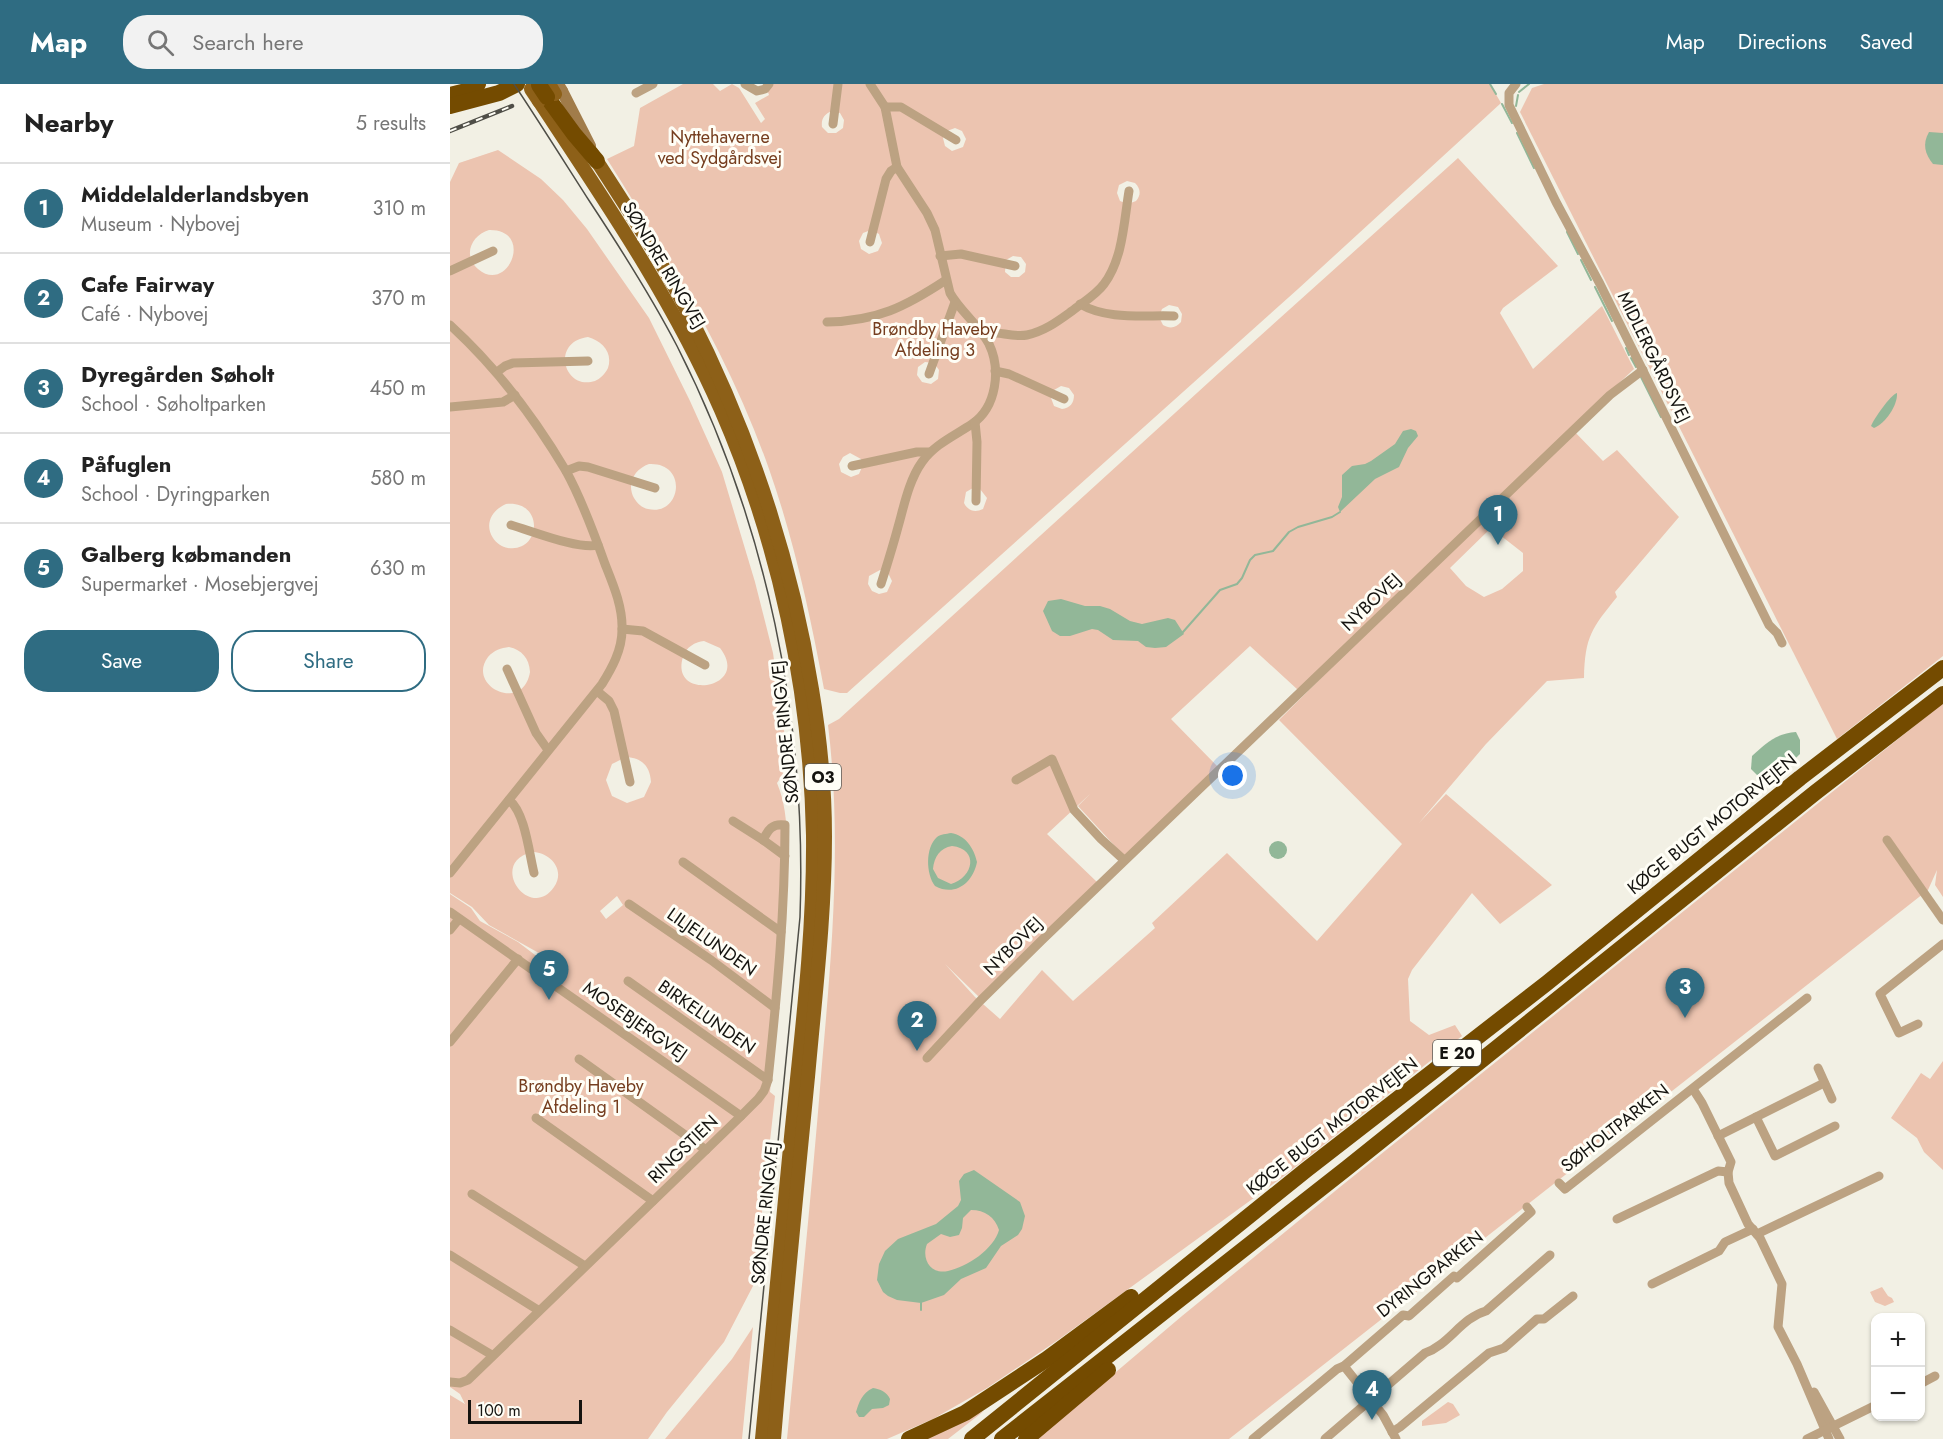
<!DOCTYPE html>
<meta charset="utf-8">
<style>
:root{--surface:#fff;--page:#f2f2f2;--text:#222;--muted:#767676;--line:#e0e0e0;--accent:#2f6c82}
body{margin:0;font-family:Jost,sans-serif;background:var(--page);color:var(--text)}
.controls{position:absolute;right:18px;bottom:18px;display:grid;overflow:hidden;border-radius:12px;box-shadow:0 2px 4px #0004}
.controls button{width:54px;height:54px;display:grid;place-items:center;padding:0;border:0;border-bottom:2px solid var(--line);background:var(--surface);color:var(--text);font:30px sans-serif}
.scale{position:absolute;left:18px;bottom:15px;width:114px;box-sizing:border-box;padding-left:6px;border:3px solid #151410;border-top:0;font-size:16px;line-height:21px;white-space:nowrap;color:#151410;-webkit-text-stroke:4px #fffef6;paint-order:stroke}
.you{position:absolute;left:783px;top:692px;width:21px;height:21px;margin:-15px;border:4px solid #fff;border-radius:50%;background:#1a73e8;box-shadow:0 0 0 9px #1a73e833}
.badge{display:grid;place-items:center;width:39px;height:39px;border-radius:50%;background:var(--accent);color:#fff;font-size:20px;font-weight:700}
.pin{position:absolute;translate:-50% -50px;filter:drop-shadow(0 2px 3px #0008)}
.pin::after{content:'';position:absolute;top:32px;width:21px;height:18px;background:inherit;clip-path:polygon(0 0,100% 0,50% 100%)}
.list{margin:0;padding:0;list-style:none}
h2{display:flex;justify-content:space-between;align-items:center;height:78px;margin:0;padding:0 24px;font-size:26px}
h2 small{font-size:20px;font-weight:400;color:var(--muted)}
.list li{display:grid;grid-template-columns:39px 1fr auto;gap:18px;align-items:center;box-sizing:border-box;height:90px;padding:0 24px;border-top:2px solid var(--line)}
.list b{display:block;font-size:22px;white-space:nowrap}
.list p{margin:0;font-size:20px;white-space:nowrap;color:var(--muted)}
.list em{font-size:20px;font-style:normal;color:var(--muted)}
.actions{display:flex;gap:12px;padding:18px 24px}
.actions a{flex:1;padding:14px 0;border:2px solid var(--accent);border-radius:24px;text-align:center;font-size:21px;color:var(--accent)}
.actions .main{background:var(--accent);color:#fff}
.icon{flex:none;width:33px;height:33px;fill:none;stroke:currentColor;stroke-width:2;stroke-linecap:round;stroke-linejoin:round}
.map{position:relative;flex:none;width:1493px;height:1355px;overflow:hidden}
header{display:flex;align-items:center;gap:36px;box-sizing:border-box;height:84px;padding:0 30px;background:var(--accent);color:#fff}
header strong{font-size:28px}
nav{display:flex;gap:33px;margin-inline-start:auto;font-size:21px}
.search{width:420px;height:54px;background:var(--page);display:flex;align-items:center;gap:15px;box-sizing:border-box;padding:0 21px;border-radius:24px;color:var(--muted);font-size:22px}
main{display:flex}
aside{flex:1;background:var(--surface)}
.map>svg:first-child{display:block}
</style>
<header>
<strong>Map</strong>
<div class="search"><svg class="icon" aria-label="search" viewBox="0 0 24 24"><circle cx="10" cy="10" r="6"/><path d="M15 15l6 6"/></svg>Search here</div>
<nav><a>Map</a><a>Directions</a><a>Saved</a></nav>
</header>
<main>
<aside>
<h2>Nearby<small>5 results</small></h2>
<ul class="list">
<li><span class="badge">1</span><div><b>Middelalderlandsbyen</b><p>Museum · Nybovej</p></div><em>310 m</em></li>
<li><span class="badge">2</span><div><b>Cafe Fairway</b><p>Café · Nybovej</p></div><em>370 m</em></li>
<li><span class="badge">3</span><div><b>Dyregården Søholt</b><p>School · Søholtparken</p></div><em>450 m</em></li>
<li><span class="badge">4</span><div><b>Påfuglen</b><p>School · Dyringparken</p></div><em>580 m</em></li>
<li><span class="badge">5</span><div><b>Galberg købmanden</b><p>Supermarket · Mosebjergvej</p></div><em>630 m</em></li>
</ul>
<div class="actions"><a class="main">Save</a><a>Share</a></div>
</aside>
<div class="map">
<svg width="1493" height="1355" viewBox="0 0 1493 1355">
<rect width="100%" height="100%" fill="#f2f0e4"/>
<g fill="#ecc4b0" fill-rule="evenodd">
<path d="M233,0H263L270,7L282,0L289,4L311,39L315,35L305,19L319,11L315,0H1040L1051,19L848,205L397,609H390L374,605C360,530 344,456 319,385C280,274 219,174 157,75L184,62L190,24ZM382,27L390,29L394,36L393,44L386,49H378L372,43C371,35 374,30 382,27ZM505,44L512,47L516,55L513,63L502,67L495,62L493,54L497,47ZM677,97L685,99C691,105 691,111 686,117L678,120L670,117L667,109L669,101ZM421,146L429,150L432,159L428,167L419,170L411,165L409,157L413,149ZM563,172L571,173L576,180L575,188L569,193H561L555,188L556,176ZM719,221L728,223L732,230L731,238C726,244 720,245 713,241L709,233L712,225ZM475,278L484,279L489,286L488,295L481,300L472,298L467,291L468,283ZM611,302L619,304L624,311C624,319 620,324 612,325L604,322L601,314L604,306ZM400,369L411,375L412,383L409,390L401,393L391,388L389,380L393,373ZM523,404L530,405L537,414L533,425C525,429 518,427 514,419L516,408ZM430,486L438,489L442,497L437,508L429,510L422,507L418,500L419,492Z"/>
<path d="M1094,0H1493V572L1387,655L1070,28L1082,4Z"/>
<path d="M48,66L91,95L113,116L137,145L199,234L240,317L272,388L305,498L323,569L335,654L329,666L333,690L327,699C341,733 336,766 335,803C333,871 326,939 320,1008L325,1012L304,1200L274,1258L217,1328L198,1355H0V1311L15,1320L10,1310L0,1303V810L21,824L30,837L68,858L93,877L96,873L39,841L22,823L0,809V98L9,79ZM39,146C85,145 58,211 28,185C12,171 22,151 39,146ZM138,253C152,257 163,268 158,284C155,290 150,295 145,297C114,307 100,258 138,253ZM199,380C239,378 231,433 198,425C192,424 187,419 184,414C176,399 185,385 199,380ZM56,420C95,416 91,469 58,464C52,463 46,459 43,454C34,440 42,426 56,420ZM254,557L270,564C302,605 219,618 233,573C236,563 245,558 254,557ZM59,563C72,566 79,574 80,588C73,630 16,602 38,573C44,566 51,564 59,563ZM176,673C192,674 200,682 201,698L194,713L177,719L162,712L156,696L162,680ZM82,768C100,768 116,786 104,803C80,838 37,779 82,768ZM167,812L173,821L156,835L150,827Z"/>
<path d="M1008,74L1108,182L1053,224L1050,229L1083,285L1152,222L1184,285L1121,344L1153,377L1167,366L1229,433L1165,508L1167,513C1142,544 1135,552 1134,594L1097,597L1036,660L969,739L996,710L1102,801L1050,840L1022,809L962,886L958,895L960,937L979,951L1005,941L1012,952L830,1095L608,1256L537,1304L483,1335L437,1355H337C349,1230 362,1105 372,980C382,867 392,754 378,641L389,635L770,288ZM1041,444L1073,469V487L1052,505L1034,513L1016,502L1000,484ZM923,542L829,636L952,760L867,857L777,769L702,839L705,844L623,917L592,886L550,935L525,913L495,880L529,913L647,798L597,750L640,710L628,722L675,773L768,683L721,635L800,562L848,606Z"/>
<path d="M1493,619V813L1485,801L1487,786L1478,806L779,1355H587L732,1232L890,1103Z"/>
<path d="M1493,977V1086L1474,1068L1467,1054L1441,1034L1471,989L1480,995Z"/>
<path d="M1432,1203L1438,1212L1442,1214L1444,1218L1435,1222L1425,1218L1420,1208Z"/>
<path d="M303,1243L292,1355H215L282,1275Z"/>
<path d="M998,1318L1003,1320L1010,1331L996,1339L972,1342V1337Z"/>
<path d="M534,1327L498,1355H475Z"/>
</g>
<g fill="#92b798" fill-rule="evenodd">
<path d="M1479,48L1493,49V81L1483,80C1475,70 1472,60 1479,48Z"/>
<path d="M1447,309C1448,321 1435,340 1424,344L1421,342C1423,336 1441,310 1447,309Z"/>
<path d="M961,345L966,347L968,352L958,364L949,383L925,395L890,428L888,423L892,413V391L902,382L915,380L921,377L945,360L953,347Z"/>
<path d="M611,515L635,522H650L660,525L680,537L692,540L718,534L725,536L734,550L716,563L705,564L696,563L688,557L663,556L648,546L642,545L620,552H610L602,547L593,527L598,517Z"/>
<path d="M1346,648L1350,656V670C1339,681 1326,691 1309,693L1301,685L1302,672C1316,659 1327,649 1346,648Z"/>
<path d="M501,749C515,751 524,764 527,778C523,799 505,813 485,802C476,790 475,764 487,753C491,750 496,750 501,749ZM502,762C529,765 524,793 501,800L488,794L483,785C484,773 490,764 502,762Z"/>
<circle cx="828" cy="766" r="9"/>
<path d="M524,1086L570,1118L575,1132L572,1145L568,1151L551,1162L536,1184L511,1195L494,1211L471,1219L447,1216L438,1212L433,1208L427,1196L429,1180L435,1167L448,1155L486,1140L508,1122L511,1116L509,1097L514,1090ZM521,1126C535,1126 545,1133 549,1146C544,1165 517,1183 498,1187C481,1191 471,1175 477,1160L491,1150L500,1153L509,1151L512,1144L513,1134Z"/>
<path d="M423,1304C430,1305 437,1308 440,1315L439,1321L433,1324L422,1325L414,1333H409L406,1328C409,1318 412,1309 423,1304Z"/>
</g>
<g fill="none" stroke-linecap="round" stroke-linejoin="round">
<g stroke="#92b798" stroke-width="2">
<path d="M1040,0L1046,10"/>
<path d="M1069,8L1079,0"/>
<path d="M1052,20L1062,39"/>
<path d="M1066,22L1068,11"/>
<path d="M1067,49L1084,84"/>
<path d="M1117,148L1128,170"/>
<path d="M1131,176L1141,196"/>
<path d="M1145,203L1162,237"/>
<path d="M1176,264L1179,271"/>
<path d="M1181,274L1186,283"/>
<path d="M1191,293L1211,333"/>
<path d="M733,548L770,506L787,500L792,494L800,476L805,471L823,467L839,448L848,443L882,433L890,428"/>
<path d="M471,1219V1226"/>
</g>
<g stroke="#bca282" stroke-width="9">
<path d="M295,0L307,7L315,5L319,0"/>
<path d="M420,0L435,23L447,83L477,129L485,146L500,209C510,227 529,241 539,260C551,285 547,323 522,340C504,352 485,360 472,378C459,396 454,422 448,443C443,462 437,481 431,500"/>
<path d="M1066,0L1059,9V21L1106,118L1150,200L1319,541L1327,549L1332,559"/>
<path d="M186,9L203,0"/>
<path d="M435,23H451L506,56"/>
<path d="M383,40L388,0"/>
<path d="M420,158L436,95L441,87L447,83"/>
<path d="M490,172L511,170L565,182"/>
<path d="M0,187L43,167"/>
<path d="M630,220C657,236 693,231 724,232"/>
<path d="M377,238C427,237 455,223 496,196"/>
<path d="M0,241C46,283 84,333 116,387C132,416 144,449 155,480C163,500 173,523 172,546C172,566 162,584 152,600L0,789"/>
<path d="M531,249C547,246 562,254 577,251C595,247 608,237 622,227C632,219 646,211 654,200C673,175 674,137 679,107"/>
<path d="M545,287L559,290L614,315"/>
<path d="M47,288L55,282L63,279L138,277"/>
<path d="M479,290L505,218"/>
<path d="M0,323L53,318L65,311"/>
<path d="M525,338L527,358L526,417"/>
<path d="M402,382L467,368H479"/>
<path d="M116,387L129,382L138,383L205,404"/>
<path d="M61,441C82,447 129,466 148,461"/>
<path d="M172,545L193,547L255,581"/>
<path d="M57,585L86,649L98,666"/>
<path d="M147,607L159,617L164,627L180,698"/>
<path d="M566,696L602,675L624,726L651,755L674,776"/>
<path d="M59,716C75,728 79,769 84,789"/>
<path d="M283,737L313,756"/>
<path d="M1437,756L1493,836"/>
<path d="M233,778L331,848"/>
<path d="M179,820L261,876L325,924"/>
<path d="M0,828L291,1032"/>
<path d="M0,846L9,835"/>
<path d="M178,897L318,996"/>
<path d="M1468,940L1449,949L1430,910L1493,860"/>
<path d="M0,958L68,875"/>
<path d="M477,974L530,917L592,856L1160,311L1193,286"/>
<path d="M129,975L256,1066"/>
<path d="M1368,984L1382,1015"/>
<path d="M1243,1005L1252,1019L1281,1078L1278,1088L1279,1099L1298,1140L1310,1154L1332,1200L1328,1243L1347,1280L1379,1355"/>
<path d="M1306,1033L1325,1072L1385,1042"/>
<path d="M86,1034L203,1117"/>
<path d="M1268,1052L1374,999"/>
<path d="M1109,1099L1115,1105L1357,914"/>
<path d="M22,1110L135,1182"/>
<path d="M1167,1135L1268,1087L1278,1088"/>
<path d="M1307,1150L1429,1092"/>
<path d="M0,1171L88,1226"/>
<path d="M1202,1200L1269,1167L1275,1158L1303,1145"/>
<path d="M0,1246L42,1271"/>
<path d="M894,1282L933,1331L946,1355"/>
<path d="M0,1298L10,1299L18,1296L291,1032L308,1015L314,1007L318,996C327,911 335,826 335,741C322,739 318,746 313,756L335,772"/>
<path d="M1470,1300L1485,1292"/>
<path d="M1364,1308L1390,1355"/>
<path d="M942,1348L950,1343L1039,1269L1054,1264L1087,1235H1094L1123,1212"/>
<path d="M803,1355L887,1285L894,1282L953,1231L959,1232L1004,1192L1007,1194L1081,1128L1077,1123"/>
<path d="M875,1355L975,1269C999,1261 1011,1234 1036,1227L1100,1171"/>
<path d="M1357,1355L1424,1322"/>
</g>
<path stroke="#a17c4a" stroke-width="12" d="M112,7L140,62"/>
<g stroke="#8d6018" stroke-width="14">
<path d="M89,17C155,117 223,216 271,326C329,459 360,606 363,751C364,852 351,953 341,1053C331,1154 322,1254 312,1355"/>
<path d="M141,68C175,121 210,173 238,229C299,348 341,473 362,605C370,653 375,702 375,752C375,833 365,913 358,993C346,1114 334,1234 324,1355"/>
</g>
<g stroke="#744b00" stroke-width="16">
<path d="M0,11L16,7L28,0"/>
<path d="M97,13L124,50L147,77"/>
<path d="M0,22L49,9L67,0"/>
<path d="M459,1355L515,1329L597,1275L681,1213"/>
<path d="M522,1355L856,1086L1097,899L1350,694L1493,584"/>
<path d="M552,1355L897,1084L1366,708L1493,610"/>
<path d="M576,1355L658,1286"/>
</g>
<path stroke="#4f4e47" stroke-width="1.5" d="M64,0C90,39 115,79 140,118C171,165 201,212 227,262C317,439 357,635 350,833L299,1355"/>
<defs>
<path id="rail" d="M0,47L62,22"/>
</defs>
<use href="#rail" stroke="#4f4e47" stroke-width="4.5"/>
<use href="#rail" stroke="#fffef6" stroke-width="2" stroke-dasharray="7" stroke-linecap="butt"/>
<path stroke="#a17c4a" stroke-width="12" d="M108,0L112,7"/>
<g stroke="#8d6018" stroke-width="14">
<path d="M99,0L105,10"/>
<path d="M81,5L89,17"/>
</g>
<path stroke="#744b00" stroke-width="16" d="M89,1L97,13"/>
</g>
<g text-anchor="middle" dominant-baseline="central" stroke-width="6" stroke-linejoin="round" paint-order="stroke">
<g fill="#fffef6" stroke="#5b5a55" stroke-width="1.5">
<rect x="355" y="680" width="36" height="26" rx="4.5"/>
<rect x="983" y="956" width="48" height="26" rx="4.5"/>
</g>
<g font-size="16" font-weight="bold" fill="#151410">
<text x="373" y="693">O3</text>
<text x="1007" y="969">E 20</text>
</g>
<g font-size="18" fill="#753d1e" stroke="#fffef6">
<text x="270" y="53">Nyttehaverne<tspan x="270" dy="21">ved Sydgårdsvej</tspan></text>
<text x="485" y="245">Brøndby Haveby<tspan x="485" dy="21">Afdeling 3</tspan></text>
<text x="131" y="1002">Brøndby Haveby<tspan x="131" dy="21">Afdeling 1</tspan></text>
</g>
<g font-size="18" fill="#151410" stroke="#fffef6">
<text transform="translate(214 181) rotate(59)">SØNDRE RINGVEJ</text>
<text transform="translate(1204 273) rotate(64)">MIDLERGÅRDSVEJ</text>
<text transform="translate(921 518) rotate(-44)">NYBOVEJ</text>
<text transform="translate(335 648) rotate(-96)">SØNDRE RINGVEJ</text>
<text transform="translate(1262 740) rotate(-39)">KØGE BUGT MOTORVEJEN</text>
<text transform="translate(262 858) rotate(35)">LILJELUNDEN</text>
<text transform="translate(563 862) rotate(-45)">NYBOVEJ</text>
<text transform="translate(257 933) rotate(35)">BIRKELUNDEN</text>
<text transform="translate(185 937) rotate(35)">MOSEBJERGVEJ</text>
<text transform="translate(882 1042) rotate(-38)">KØGE BUGT MOTORVEJEN</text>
<text transform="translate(1165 1044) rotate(-38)">SØHOLTPARKEN</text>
<text transform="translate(233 1065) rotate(-44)">RINGSTIEN</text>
<text transform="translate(315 1129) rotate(-84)">SØNDRE RINGVEJ</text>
<text transform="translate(980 1190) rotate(-38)">DYRINGPARKEN</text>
</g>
</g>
</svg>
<div class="controls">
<button>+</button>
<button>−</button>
</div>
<div class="scale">100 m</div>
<div class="you"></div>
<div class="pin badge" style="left:1048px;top:461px">1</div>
<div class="pin badge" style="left:467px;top:967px">2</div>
<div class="pin badge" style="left:1235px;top:934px">3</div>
<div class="pin badge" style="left:922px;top:1336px">4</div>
<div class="pin badge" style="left:99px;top:916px">5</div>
</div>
</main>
